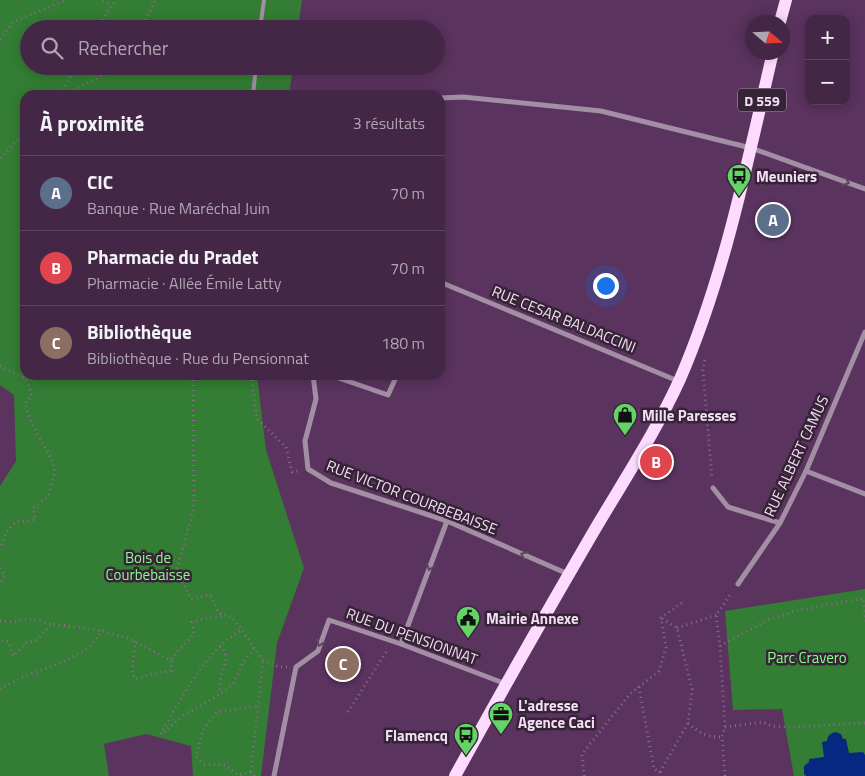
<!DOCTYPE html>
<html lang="fr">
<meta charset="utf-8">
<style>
:root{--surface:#442646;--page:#4e3251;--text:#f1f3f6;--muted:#afa5b3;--line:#5c435f;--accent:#e797bd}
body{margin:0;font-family:"Titillium Web",sans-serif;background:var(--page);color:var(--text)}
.controls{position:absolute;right:15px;top:15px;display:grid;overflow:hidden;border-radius:10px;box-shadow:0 2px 12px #0003}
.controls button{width:45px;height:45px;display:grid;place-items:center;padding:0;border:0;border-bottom:1px solid var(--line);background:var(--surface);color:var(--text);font:25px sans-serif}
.compass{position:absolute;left:745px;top:15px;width:45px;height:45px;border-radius:50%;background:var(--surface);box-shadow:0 2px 12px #0003;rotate:109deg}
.you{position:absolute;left:605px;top:285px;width:18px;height:18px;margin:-12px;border:4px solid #fff;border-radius:50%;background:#1a73e8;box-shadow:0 0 0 8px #1a73e833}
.badge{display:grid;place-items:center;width:32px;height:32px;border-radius:50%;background:var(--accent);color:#fff;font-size:16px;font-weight:700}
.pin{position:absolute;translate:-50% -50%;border:2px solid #fff;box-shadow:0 1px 5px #0006}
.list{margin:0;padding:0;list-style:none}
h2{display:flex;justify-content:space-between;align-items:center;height:65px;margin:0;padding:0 20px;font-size:21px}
h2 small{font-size:16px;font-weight:400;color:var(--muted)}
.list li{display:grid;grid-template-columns:32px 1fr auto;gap:15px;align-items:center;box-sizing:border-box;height:75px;padding:0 20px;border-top:1px solid var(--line)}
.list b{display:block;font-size:19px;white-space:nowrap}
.list p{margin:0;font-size:16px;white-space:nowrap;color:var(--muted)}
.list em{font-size:16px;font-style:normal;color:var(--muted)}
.icon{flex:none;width:28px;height:28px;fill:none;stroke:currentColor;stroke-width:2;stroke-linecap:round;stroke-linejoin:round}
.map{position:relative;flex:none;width:865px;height:776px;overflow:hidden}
.search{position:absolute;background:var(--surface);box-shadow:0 2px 12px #0003;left:20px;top:20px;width:425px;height:55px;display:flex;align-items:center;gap:12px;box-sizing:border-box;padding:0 18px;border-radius:28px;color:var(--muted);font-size:19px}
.panel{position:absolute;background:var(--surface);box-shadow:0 2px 12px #0003;left:20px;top:90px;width:425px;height:290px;border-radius:15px}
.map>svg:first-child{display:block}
</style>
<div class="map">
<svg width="865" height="776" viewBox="0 0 865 776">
<rect width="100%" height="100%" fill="#5a335e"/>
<g fill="#337d34">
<path d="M0,0H302L298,29H29V66H293L289,95H25V375H257L266,450L304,568L277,643L261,776H193L191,746L146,734L104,744L109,776H0V486L16,461L14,395L0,385Z"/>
<path d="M865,589V776H794L782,709L733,710L725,611Z"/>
</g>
<path fill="#072880" d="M835,732L841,734L843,739H846L849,753L863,752L865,755V776H806L804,774V766L809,762V759L824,757L822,742L827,741C828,735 830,734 835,732Z"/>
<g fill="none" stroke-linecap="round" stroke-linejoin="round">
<g stroke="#8d6b90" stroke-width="3" stroke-dasharray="1 4" stroke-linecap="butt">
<path d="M103,0L111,6"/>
<path d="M98,29L111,6L117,0"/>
<path d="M141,29L155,0"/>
<path d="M0,39L13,22L66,0"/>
<path d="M60,95L76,66"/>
<path d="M65,95L110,71L114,66"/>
<path d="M0,158L25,132"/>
<path d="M705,360L703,370L712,479"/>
<path d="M0,366L26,379L32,396L25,404L32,424L52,460L55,472L48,496L33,508L35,520L16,522L6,532L0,548"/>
<path d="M193,375L194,508L177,569L191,599L210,595L219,613L232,617L263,660L279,667H287"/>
<path d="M251,375L257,419L286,447L292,472L298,471"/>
<path d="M0,568L5,575L0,584"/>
<path d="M0,621L12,622L31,619L52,624L36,640L26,643L13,656L9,642L0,640"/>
<path d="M70,626L52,624L102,631"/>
<path d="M677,628L716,615"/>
<path d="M135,641L132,674L136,679L154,673L171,671L172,658"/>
<path d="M220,646C232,656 222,669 220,680C219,684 220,689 221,693"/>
<path d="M720,646L770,619L796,611L863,598L865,621"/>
<path d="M639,687L654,769L660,772L661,776"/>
<path d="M0,689L23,677L66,661L88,648L103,631L128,638L170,660L194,634L192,622L223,615"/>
<path d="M348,712L388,649"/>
<path d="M688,723C699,733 707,737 722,737"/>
<path d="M725,727L763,722L772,726L790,727L865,723"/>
<path d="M164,732L184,715L219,695L233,684L244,661L255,648"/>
<path d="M161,734C178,702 209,646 242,630"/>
<path d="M251,772L238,775L225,765L204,764L196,757L203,730L217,712L258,706"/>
<path d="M660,772L688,723L692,689L677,628L661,618"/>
<path d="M254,776L251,772L263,660"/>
<path d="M584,776L582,754L630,694L659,671L666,647L661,618L682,603"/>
<path d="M725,776L722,737L725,727L720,646L716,615L732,592"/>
</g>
<g stroke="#a38fa4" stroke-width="4">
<path d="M260,29L264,0"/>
<path d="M253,95L256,66"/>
</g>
<g stroke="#a38fa4" stroke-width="5">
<path d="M440,98L463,97L601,111L751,148L865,189"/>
<path d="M440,282L678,381"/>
<path d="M313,375L316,399L305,441L308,469L331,483L447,521L568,574"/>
<path d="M330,375L388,395L397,375"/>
<path d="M806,471L865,494"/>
<path d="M713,488L728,507L780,523"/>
<path d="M738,584L780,523L806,471L865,332"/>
<path d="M401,644L447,521"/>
<path d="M274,776L296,667L318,651L329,620L401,644L506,684"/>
</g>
<g stroke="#fcdbfe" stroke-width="12">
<path d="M780,22L786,0"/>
<path d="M455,776C498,698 542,620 587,543C618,489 654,436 680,379C725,275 747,163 773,52"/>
</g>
</g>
<defs><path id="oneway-chevron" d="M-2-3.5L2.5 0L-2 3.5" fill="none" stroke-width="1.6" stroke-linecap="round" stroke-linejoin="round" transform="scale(1.25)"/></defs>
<g stroke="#5c495c">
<use href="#oneway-chevron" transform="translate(846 182) rotate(19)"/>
<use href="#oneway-chevron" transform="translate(524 555) rotate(-157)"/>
<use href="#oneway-chevron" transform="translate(430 567) rotate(110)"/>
<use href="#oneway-chevron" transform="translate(320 643) rotate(110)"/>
</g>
<defs>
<symbol id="bus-pin" viewBox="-11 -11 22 30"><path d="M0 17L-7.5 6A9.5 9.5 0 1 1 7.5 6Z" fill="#65d467" stroke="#352336"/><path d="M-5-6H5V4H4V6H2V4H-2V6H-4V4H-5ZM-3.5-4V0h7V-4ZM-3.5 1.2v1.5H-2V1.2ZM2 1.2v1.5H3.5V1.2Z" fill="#111"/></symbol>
<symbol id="shop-pin" viewBox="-11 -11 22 30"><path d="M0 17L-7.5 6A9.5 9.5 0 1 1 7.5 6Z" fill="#65d467" stroke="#352336"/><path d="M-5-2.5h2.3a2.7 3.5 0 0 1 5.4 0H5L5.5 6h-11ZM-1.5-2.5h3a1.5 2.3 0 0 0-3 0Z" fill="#111"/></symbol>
<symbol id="civic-pin" viewBox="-11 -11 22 30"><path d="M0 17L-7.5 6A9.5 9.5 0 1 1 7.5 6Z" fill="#65d467" stroke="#352336"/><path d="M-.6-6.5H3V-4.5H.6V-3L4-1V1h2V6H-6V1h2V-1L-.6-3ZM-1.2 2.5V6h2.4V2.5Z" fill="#111"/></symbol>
<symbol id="office-pin" viewBox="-11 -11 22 30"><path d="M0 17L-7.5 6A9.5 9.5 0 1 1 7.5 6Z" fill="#65d467" stroke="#352336"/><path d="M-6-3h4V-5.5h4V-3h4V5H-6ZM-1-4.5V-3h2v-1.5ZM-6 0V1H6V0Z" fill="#111"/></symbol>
</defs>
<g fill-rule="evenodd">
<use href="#bus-pin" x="725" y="162" width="28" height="38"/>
<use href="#shop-pin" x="611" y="401" width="28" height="38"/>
<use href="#civic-pin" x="454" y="604" width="28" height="38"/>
<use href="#office-pin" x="487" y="700" width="28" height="38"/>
<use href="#bus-pin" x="452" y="721" width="28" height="38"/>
</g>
<g text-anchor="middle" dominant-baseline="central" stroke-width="5" stroke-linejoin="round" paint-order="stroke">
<rect fill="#352336" stroke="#bba5bc" stroke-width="1" x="738" y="88.5" width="48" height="23" rx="4"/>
<g font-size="14" font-weight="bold" fill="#f5ddf6">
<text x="762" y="100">D 559</text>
</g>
<g font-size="15" font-weight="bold" fill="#f5ddf6" stroke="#352336" text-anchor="start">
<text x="756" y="176">Meuniers</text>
<text x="642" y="415">Mille Paresses</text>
<text x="486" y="618">Mairie Annexe</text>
<text x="518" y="705">L'adresse<tspan x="518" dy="17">Agence Caci</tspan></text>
<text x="448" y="735" text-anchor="end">Flamencq</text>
</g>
<g font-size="15" fill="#f5ddf6" stroke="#352336">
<text transform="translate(564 319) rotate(22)">RUE CESAR BALDACCINI</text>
<text transform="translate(796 456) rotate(-65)">RUE ALBERT CAMUS</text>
<text transform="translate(412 497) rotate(21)">RUE VICTOR COURBEBAISSE</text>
<text transform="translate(412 636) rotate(20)">RUE DU PENSIONNAT</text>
</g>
<g font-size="15" fill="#8cfc8c" stroke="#352336">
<text x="148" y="557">Bois de<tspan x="148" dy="17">Courbebaisse</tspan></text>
<text x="807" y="657">Parc Cravero</text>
</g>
</g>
</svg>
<div class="controls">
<button>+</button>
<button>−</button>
</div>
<svg class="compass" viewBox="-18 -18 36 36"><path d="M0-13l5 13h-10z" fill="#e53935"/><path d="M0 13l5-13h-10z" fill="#afa5b3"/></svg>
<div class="you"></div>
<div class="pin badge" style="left:773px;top:220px;background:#5c6f8a">A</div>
<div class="pin badge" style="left:656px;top:462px;background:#e0444e">B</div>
<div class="pin badge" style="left:343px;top:664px;background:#8d6e63">C</div>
<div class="search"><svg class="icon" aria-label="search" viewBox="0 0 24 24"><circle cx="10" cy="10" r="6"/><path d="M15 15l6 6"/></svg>Rechercher</div>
<section class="panel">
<h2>À proximité<small>3 résultats</small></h2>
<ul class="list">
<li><span class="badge" style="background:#5c6f8a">A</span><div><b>CIC</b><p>Banque · Rue Maréchal Juin</p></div><em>70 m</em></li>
<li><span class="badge" style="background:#e0444e">B</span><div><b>Pharmacie du Pradet</b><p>Pharmacie · Allée Émile Latty</p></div><em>70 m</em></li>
<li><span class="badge" style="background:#8d6e63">C</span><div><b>Bibliothèque</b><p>Bibliothèque · Rue du Pensionnat</p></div><em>180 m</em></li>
</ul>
</section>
</div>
